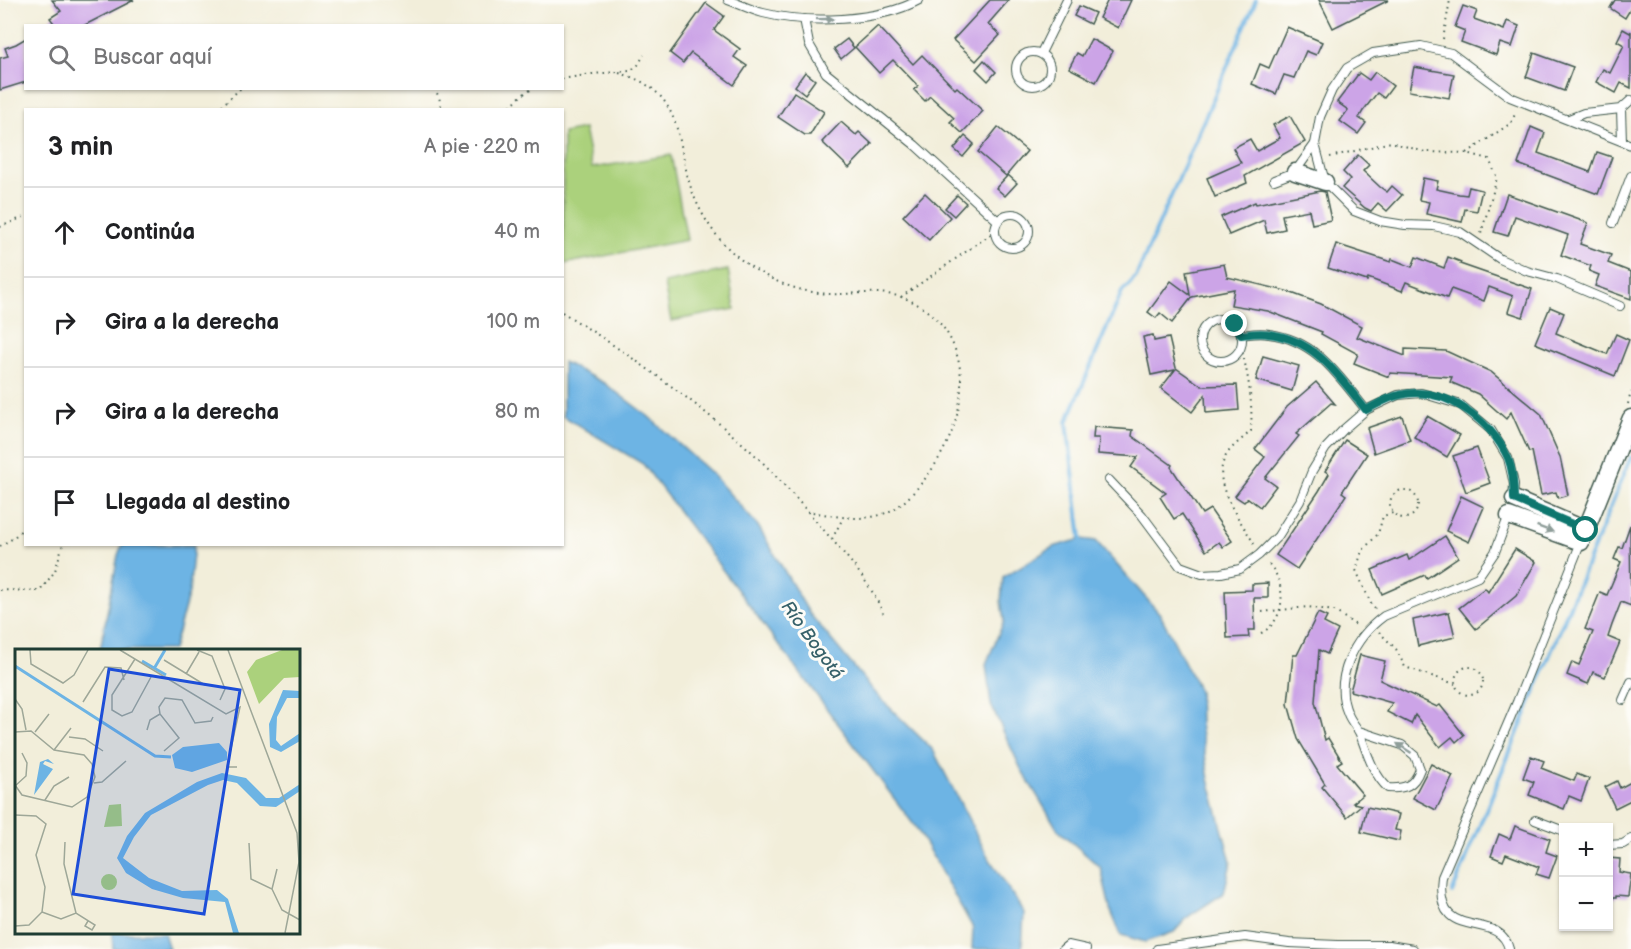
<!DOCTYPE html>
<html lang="es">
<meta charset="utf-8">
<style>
:root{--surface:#fff;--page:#f2f2f2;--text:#202124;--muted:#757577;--line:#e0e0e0}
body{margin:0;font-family:"Balsamiq Sans",sans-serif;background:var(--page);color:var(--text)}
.controls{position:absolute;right:18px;bottom:18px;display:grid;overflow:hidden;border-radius:0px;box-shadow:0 2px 4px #0004}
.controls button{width:54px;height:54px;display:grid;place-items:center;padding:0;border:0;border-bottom:2px solid var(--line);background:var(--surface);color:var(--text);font:30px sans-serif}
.stop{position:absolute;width:18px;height:18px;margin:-14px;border:4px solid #0f766e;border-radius:50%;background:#fff}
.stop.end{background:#0f766e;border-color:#fff;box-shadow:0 2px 6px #0008}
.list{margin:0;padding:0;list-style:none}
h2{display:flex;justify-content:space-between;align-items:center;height:78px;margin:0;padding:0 24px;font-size:26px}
h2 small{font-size:20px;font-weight:400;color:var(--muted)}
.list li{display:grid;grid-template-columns:39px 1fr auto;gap:18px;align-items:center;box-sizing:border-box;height:90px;padding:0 24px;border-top:2px solid var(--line)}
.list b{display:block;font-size:22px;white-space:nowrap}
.list em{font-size:20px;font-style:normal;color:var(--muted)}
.icon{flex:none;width:33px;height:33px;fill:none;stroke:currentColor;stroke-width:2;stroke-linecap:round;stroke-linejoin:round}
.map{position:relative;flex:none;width:1631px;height:949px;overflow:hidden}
.search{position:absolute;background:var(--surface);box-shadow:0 2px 4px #0004;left:24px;top:24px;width:540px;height:66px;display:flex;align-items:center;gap:15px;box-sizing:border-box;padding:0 21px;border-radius:0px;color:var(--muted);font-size:22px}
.panel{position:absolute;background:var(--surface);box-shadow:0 2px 4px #0004;left:24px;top:108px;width:540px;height:438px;border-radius:0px}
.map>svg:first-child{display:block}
</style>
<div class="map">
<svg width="1631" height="949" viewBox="0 0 1631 949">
<rect width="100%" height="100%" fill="#fdfcf7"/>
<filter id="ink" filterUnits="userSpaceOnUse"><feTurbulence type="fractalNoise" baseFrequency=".0167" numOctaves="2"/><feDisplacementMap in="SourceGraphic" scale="12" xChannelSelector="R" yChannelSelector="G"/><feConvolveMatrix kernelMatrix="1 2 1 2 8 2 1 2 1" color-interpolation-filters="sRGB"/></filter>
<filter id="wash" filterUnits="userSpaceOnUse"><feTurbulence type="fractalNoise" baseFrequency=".008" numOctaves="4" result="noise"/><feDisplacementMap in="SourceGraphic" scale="24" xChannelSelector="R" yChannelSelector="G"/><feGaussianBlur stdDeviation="1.35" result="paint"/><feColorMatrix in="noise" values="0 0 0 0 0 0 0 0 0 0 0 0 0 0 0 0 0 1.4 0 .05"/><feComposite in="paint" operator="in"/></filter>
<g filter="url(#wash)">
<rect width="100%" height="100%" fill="#f2eeda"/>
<g fill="#abd17c" stroke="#658758" stroke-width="1.5">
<path d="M584,129L592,168L671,155L687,240L563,264V133Z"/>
<path d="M728,270L735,309L671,321L664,283Z"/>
</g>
<g fill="#6db4e4" stroke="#46788c" stroke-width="1.5">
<path d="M563,362L604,383L648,416L713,475L758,526L809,613L878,696L933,750L987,855L1024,913L1022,949H972L973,928L917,829L643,464L563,416Z"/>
<path d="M1081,539L1096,541L1160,614L1199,691L1200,724L1209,779L1231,862L1224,893L1189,916L1174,932L1145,942L1121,935L1110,909L1101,868L1058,830L1021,769L991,705L986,664L1004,621L1001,601L1003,577L1053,547Z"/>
<path d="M122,545H194L189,592L173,650H100L118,555Z"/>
<path d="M112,933H164L169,949H113Z"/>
</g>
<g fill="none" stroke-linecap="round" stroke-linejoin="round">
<g stroke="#6db4e4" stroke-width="4">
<path d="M1081,539L1067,422L1122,292L1136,277L1256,0"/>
<path d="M1452,893L1631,457"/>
</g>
</g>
<g id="blocks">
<g fill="#cca4e7">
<path d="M52,0H134L83,26H56L50,18L61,11Z"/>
<path d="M990,0H1009L988,24L1000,35L976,61L953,40Z"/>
<path d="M1108,0H1131L1118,28L1099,18Z"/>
<path d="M1319,0H1389L1333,28Z"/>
<path d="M1615,0H1631V8L1625,18L1610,8Z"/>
<path d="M706,3L724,16L714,30L740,49L734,57L747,66L734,85L691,53L683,63L670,53Z"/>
<path d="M1079,6L1095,13L1090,24L1074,16Z"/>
<path d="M1463,6L1477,11L1474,19L1496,27L1504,30L1507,21L1519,26L1512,47L1500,43L1496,55L1461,42L1465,31L1455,27Z"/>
<path d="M878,26L913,64L922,55L955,89L957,87L983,111L962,133L950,122L954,118L930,96L925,101L914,90L918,86L893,60L879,73L855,47Z"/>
<path d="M1287,27L1322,42L1316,55L1306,51L1294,78L1284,75L1276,94L1252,84L1260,64L1269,68Z"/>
<path d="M1623,29L1630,33L1631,31V88L1621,83L1616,93L1596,82L1603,69L1610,73L1624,45L1617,41Z"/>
<path d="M26,38V82L0,90V58L8,56L5,48L16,44Z"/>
<path d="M847,39L854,48L841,59L834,49Z"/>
<path d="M1091,39L1113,51L1096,82L1069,68L1077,53L1082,56Z"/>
<path d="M1534,53L1573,67L1564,91L1526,77Z"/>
<path d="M984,60L996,72L988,81L976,69Z"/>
<path d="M1414,67L1454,74L1449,98L1409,91Z"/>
<path d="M805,72L815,80L805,94L795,86Z"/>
<path d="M1375,72L1393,86L1384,98L1377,93L1363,111L1359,118L1366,123L1358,134L1340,121L1348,110L1337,102L1359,73L1369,80Z"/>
<path d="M794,92L824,112L810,135H805L778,117Z"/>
<path d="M1290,116L1305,142L1245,176L1247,183L1215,197L1207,178L1241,163L1233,148L1250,139L1257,151L1269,144L1280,138L1273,125Z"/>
<path d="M841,122L856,135L859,132L872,144L849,168L822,142Z"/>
<path d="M998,127L1027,151L1006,176L978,152Z"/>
<path d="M1531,127L1545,133L1538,153L1590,172L1597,152L1612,157L1598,194L1518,164Z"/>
<path d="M965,136L974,144L963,157L954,149Z"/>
<path d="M1358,155L1369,165L1363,171L1380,187L1387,192L1392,186L1402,195L1387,211L1378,203L1371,211L1365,208L1342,188L1350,179L1343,172Z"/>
<path d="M1008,175L1017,183L1005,196L996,188Z"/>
<path d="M1423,178L1438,181L1436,189L1459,194L1467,195L1469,187L1482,190L1477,211L1465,209L1462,222L1426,214L1429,202L1419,200Z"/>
<path d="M1320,191L1325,192L1331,220L1312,224L1309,210L1282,215L1285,229L1267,233L1264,220L1229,235L1221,217L1255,202L1256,204Z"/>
<path d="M925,193L950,217L929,240L903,216Z"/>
<path d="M1507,194L1588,223L1580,244L1611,255L1608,263L1631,272V299L1595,286L1599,275L1589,271L1591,266L1561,255L1568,235L1515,216L1508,236L1494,232Z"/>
<path d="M957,195L966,203L954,216L945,208Z"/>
<path d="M1336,244L1391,262L1392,259L1412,267L1416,257L1444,268L1448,257L1461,262L1460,264L1532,289L1523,317L1508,312L1513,296L1489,287L1484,301L1451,289L1447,298L1406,282L1402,291L1368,278L1367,281L1328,268Z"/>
<path d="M1224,264L1227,277L1286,291L1321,304L1362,326L1357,337L1405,356V349L1446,351L1491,372L1541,414L1560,457L1568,495L1558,498L1556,492L1541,495L1532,451L1529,452L1511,412L1506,419L1478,394L1450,382L1452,377L1390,373L1389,377L1354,363L1358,354L1321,334L1322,332L1268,311L1231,305L1234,289L1192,297L1172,323L1160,313L1156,318L1148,312L1171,281L1190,295L1186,271Z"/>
<path d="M1550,307L1564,313L1556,333L1607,354L1616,334L1629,340L1615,376L1535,343Z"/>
<path d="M1153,335L1154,341L1169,338L1176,368L1202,386L1237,385L1239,410L1206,413L1205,395L1192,412L1161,388L1175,370L1151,375L1143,337Z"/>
<path d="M1263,356L1299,366L1292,391L1256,380Z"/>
<path d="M1316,382L1335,404L1331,403L1296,434L1299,436L1265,478L1276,486L1260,507L1248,498L1244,502L1235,496L1265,457L1255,449L1287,407Z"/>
<path d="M1402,416L1410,440L1374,453L1367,428Z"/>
<path d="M1427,416L1460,435L1447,457L1414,437Z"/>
<path d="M1094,427L1133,430L1132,436L1172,465L1171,467L1202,514L1210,509L1232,541L1223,547L1219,542L1206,551L1182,514L1174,519L1160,497L1166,493L1131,467L1138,457L1098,454L1099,438H1093Z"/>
<path d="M1345,440L1367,454L1342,492L1346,495L1297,569L1276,555L1319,491L1329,474L1325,471Z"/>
<path d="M1477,448L1490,483L1466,492L1453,456Z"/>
<path d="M1461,496L1484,507L1469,542L1446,531Z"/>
<path d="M1630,525L1631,606L1621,602L1612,625L1608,637L1620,642L1605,677L1593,672L1588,684L1567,675L1572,662L1579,665L1593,632L1585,629L1600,592L1607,595L1621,562L1614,559L1619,547L1622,548Z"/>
<path d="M1445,536L1458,557L1427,578L1425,575L1382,594L1372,570L1407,555L1409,560Z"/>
<path d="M1515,549L1536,562L1516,596L1476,629L1459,608L1485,588L1488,592Z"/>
<path d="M1268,583V598H1254L1255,630H1248L1249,637L1227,638L1225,591L1252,590V584Z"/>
<path d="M1449,612L1455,637L1418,646L1413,620Z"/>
<path d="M1318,613L1327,617L1324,623L1338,630L1327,654L1319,650L1315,702L1325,740L1328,738L1342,761L1337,764L1363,795L1353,803L1361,805L1347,817L1322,787L1325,784L1298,739L1288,704L1293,655H1297Z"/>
<path d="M1360,655L1385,661L1380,680L1437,707L1440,705L1464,735L1456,742L1452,737L1440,747L1415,715L1411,724L1387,712L1392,703L1350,691Z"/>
<path d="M1531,756L1544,761L1541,768L1574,781L1577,774L1589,779L1581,801L1569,796L1564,809L1529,795L1534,782L1523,778Z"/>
<path d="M1431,764L1453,776L1436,810L1413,798Z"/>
<path d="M1617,781L1620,788L1631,782V800L1615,808L1605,787Z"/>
<path d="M1367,807L1399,814L1395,830L1401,831L1399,841L1361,832Z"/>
<path d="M1515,826L1550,839L1546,852L1557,856L1549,878L1536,874L1539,867L1519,859L1506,854L1503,861L1491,856L1499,834L1510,839Z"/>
<path d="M1608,858L1620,859L1619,872L1631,874L1628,897L1616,896V898H1608Z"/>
</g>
</g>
</g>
<g filter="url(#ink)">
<use href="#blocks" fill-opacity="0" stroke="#3f584d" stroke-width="1.5"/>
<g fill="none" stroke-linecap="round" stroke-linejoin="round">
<defs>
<g id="service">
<path d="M728,0C739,4 751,10 763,13C806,24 879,22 919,0"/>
<path d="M804,19L809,44L826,73L915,145L998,221"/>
<circle cx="1033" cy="69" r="17"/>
<path d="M1041,53L1067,0"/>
<path d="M1621,109L1622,141"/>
<path d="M1569,119L1584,113L1621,109L1631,100"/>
<path d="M1274,180L1295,172L1315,144"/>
<circle cx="1012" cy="231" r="17"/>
<path d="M1613,223L1631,176"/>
<path d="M1620,306L1557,279L1527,271L1500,259L1460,232L1434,226L1405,225L1380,221L1354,211L1325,182L1315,144L1320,117L1332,90L1347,68L1373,53L1421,46L1451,53L1510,97L1631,145"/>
<circle cx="1221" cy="340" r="21"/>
<path d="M1241,335C1250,334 1260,332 1269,334C1316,340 1338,375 1366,410"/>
<path d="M1109,480L1142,515L1180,566L1202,574L1221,573L1240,569L1259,555L1278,536L1300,501L1312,471L1326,448L1344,429L1366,410L1398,395L1421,393L1461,405L1491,430L1508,458L1514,484L1513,500"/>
<path d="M1623,700L1631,682"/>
<path d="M1359,731L1402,745L1415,756L1420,769C1414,786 1405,789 1388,788C1373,774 1367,753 1360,734C1357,727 1351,722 1348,714C1332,679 1355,637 1384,616L1478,577L1495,552L1509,515"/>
<path d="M1535,820L1564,831"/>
<path d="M1608,845L1623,844L1631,839"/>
<path d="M1063,949L1068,945L1086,949"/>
<path d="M1157,949L1245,937L1289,943L1338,945H1389L1413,949"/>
<path d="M1509,949C1499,907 1433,947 1442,877L1517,702L1581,542"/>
</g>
<g id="minor">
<path d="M1295,172L1325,182"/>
<path d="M1514,499L1586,530"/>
<path d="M1509,516L1581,542L1631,418"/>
</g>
</defs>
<use href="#service" stroke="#3f584d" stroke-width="10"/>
<use href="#minor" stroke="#3f584d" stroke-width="19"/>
<g stroke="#3f584d" stroke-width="2" stroke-dasharray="1.5 4.5" stroke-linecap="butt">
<path d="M1443,39L1450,0"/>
<path d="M619,73C676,89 676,125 687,174C693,200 707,226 725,245C756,277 799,296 843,294C863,293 882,291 901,297C920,303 937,317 947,333C980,387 950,456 909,497C880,527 844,518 807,511"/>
<path d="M562,79L592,74L630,71L638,65L644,55"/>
<path d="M434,88L439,97L442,110"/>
<path d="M217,110L241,88"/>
<path d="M506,110L522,95L534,88"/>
<path d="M1467,153L1511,123L1516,112"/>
<path d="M1330,157L1391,142L1425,152L1467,153L1489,159L1497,178L1481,234"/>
<path d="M0,227L26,216"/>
<path d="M901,297L994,232"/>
<path d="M562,312C629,354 696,401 754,454C778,477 800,503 822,528C845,555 869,580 883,613"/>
<path d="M1241,347C1248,374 1253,402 1251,431C1244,438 1233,445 1227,454C1208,484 1241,519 1254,544"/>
<path d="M1628,404L1631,392"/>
<circle cx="1404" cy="504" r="14"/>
<path d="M832,539L843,518"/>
<path d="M0,546L12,539L26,526"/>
<path d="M0,590L40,591L55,571L63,544"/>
<path d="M1375,609L1372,606L1356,570L1362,551L1378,534L1383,516L1393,513"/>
<path d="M1262,612L1308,607L1334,611L1356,625L1357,628"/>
<path d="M1379,632L1396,649L1405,667L1455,684"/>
<path d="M1261,633C1287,620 1287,583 1268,563"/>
<circle cx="1469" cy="681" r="14"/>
</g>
<use href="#service" stroke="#fff" stroke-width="8"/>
<use href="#minor" stroke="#fff" stroke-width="16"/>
</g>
<defs><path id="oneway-solid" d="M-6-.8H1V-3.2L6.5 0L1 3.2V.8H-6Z" transform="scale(1.5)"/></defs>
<g fill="#8f9e9a">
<use href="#oneway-solid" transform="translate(825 19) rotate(-1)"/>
<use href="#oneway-solid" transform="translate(1545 529) rotate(20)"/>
<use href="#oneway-solid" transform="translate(1404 748) rotate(-147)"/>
</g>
</g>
<g fill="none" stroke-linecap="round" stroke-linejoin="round" filter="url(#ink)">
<path stroke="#0f766e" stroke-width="8" d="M1235,324L1241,335C1250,334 1260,332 1269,334C1316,340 1338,375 1366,410C1376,405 1388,397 1400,395C1443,385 1491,419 1508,458C1513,470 1514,485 1514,499L1586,530"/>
</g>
<g text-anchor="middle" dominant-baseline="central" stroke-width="6" stroke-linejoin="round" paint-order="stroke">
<g font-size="18" font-style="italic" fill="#366169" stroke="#fdfcf7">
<text transform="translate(812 640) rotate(54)">Río Bogotá</text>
</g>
</g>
<g transform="translate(15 649)">
<rect width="285" height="285" fill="#f2eeda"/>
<path d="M267,1H285V28L269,29L244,55L232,23L241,11ZM106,155L107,177L89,178L94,156ZM86 233a8 8 0 1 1 16 0a8 8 0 1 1-16 0Z" fill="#abd17c"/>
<path d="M268,41L285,42V49H272L262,68L261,91L266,97L285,84V92L266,103L255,98L254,75ZM204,94L212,103V111L177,123L160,119L157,106L168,98ZM33,110L39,115L30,112L28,115L38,120L19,146L25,113ZM207,124L231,129L251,149H264L285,135V142L261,158L245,157L222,134L208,131L193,136L136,166L119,188L108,209L134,229L167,242L202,241L213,250L224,284H218L210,253L168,249L137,240L111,224L102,209L112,187L130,164L182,133Z" fill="#6db4e4"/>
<path fill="none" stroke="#6db4e4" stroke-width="3" d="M127,12L151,26M0,17L140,107L156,108M140,18L150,1"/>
<path fill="none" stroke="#9ea798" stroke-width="1.5" d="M15,1L16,15L48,34L59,26L73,1M105,1L211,65L225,58L212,118H222M182,1L197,7L210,40L205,51M213,1L282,184L284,213L270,284M120,10L97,46V61L107,67L117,63L136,28M149,11L190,36M171,25L184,3M0,50L7,60L11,81M68,53L90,18L106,19L109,31M132,81L135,71L145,65M0,83L16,82L39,101L69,106L77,115L80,128L72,148L57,158L7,146L0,136M20,83L34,65M54,88L70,90L88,102M39,101L56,79M149,102L164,89L145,65L144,58L150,49L167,51L180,74L196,72L198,68M79,134L87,133L111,112M0,137L11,127L12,114L7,104L9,108M30,151L39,137L54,128M0,166L21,167L31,175L21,206L30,238L27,263L14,276L0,277M50,193L49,215L61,264M234,194L236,230L257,240L267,261L285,271M257,240L262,220M27,263L46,270L61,264L80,276L77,281L70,277L73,272"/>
<path fill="#1d4ed8" fill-opacity="0.15" stroke="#1d4ed8" stroke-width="3" d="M94,20L225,41L189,265L58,245Z"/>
<rect width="285" height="285" fill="none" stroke="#1f3d34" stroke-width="3"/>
</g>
</svg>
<div class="controls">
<button>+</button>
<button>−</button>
</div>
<div class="stop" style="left:1586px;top:530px"></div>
<div class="stop end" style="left:1235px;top:324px"></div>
<div class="search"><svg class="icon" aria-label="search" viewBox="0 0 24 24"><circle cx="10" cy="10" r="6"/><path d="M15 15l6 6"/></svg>Buscar aquí</div>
<section class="panel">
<h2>3 min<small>A pie · 220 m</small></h2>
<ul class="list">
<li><svg class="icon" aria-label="ahead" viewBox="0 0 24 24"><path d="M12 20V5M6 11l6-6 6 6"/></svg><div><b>Continúa</b></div><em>40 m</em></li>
<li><svg class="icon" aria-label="right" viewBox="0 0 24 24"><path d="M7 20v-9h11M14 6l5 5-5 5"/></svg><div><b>Gira a la derecha</b></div><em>100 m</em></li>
<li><svg class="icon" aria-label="right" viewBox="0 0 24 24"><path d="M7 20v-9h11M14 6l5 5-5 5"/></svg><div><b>Gira a la derecha</b></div><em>80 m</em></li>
<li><svg class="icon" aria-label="arrive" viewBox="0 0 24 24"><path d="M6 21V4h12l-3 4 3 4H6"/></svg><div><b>Llegada al destino</b></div></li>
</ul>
</section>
</div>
